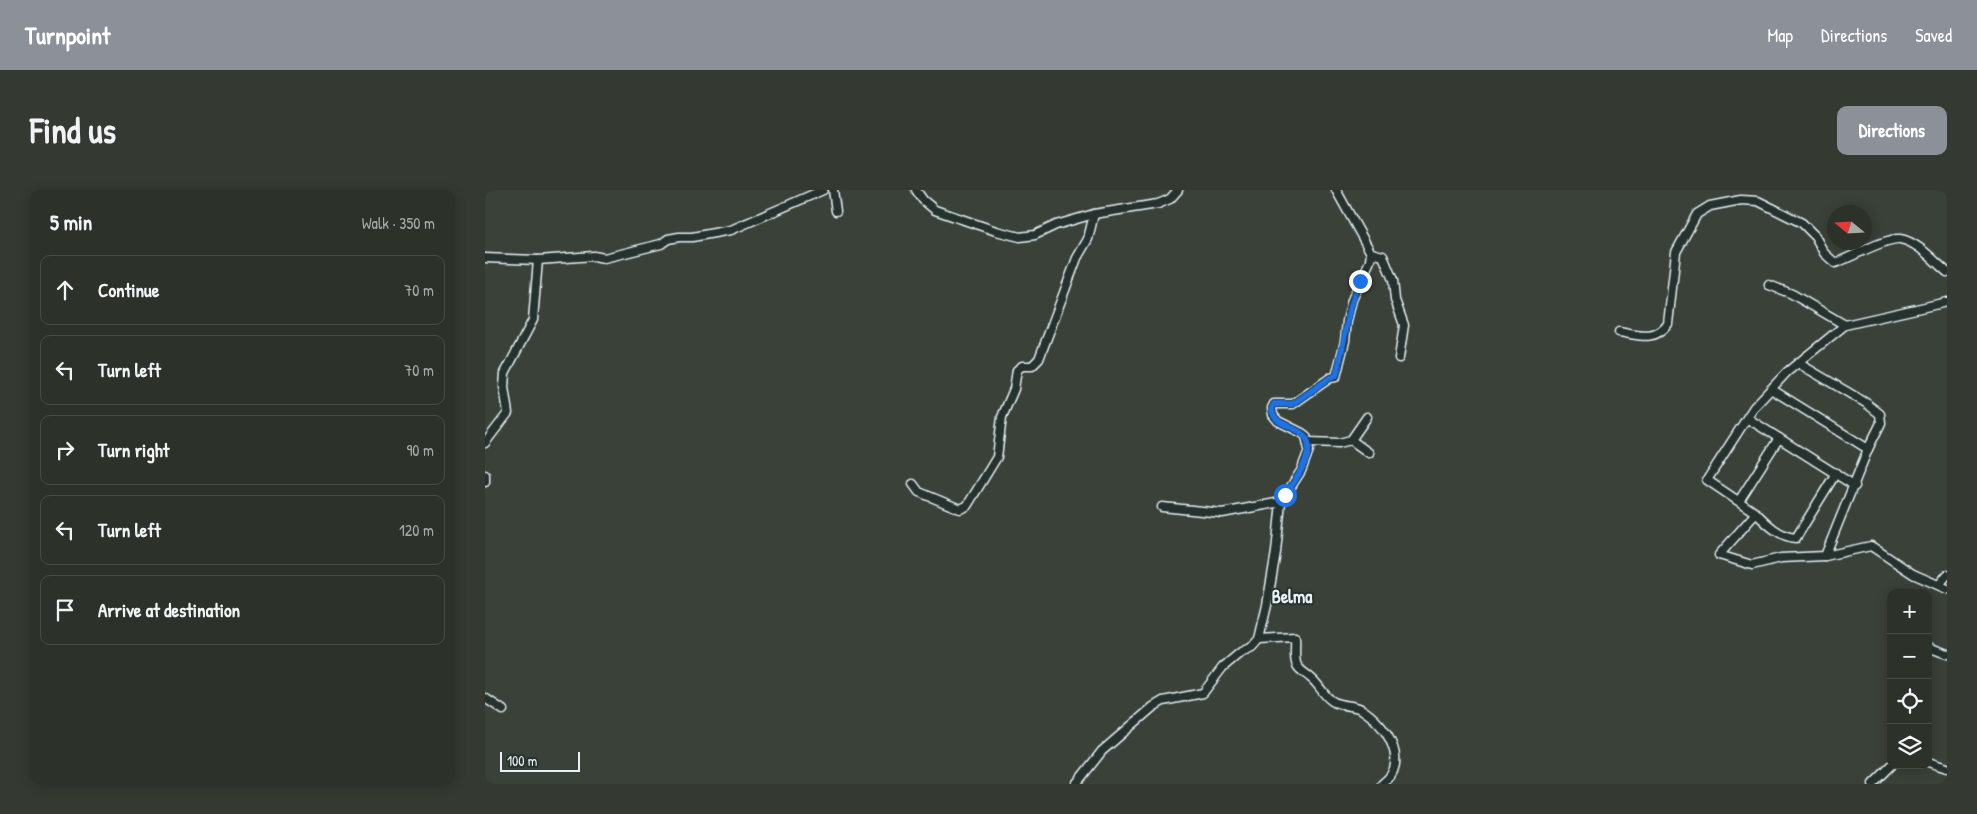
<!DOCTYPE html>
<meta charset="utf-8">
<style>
:root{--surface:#2c312a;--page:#343932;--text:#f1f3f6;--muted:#a6a9a8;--line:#484c47;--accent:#8c9099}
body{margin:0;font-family:"Patrick Hand",sans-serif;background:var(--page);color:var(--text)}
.controls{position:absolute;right:15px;bottom:15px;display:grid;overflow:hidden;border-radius:10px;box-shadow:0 2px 12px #0003}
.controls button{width:45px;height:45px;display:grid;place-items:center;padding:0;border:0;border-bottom:1px solid var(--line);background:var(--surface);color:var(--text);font:25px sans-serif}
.compass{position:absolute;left:1342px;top:15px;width:45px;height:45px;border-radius:50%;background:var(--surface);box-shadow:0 2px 12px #0003;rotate:288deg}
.scale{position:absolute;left:15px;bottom:12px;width:80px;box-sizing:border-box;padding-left:5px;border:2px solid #e8f1f8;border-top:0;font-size:14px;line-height:18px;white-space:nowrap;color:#e8f1f8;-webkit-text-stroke:4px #26332d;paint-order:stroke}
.stop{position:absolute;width:15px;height:15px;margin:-11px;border:4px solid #1a73e8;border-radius:50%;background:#fff}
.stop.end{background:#1a73e8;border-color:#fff;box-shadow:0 1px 5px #0008}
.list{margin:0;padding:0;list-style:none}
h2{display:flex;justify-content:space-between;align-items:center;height:65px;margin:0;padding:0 20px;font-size:21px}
h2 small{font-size:16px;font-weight:400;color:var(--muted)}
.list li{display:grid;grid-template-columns:32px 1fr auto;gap:15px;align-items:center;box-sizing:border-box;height:70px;margin:0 10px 10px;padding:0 10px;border:1px solid var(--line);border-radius:10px}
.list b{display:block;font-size:19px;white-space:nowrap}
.list em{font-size:16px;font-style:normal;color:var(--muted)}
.icon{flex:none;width:28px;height:28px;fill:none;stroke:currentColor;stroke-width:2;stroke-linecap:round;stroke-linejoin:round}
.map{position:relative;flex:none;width:1462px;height:594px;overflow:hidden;border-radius:10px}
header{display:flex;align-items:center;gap:30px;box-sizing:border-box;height:70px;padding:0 25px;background:var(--accent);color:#fff}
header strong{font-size:24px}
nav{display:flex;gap:28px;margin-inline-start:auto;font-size:18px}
.intro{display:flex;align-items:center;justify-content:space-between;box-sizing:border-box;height:120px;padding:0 30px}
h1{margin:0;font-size:35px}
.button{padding:12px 22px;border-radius:10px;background:var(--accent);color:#fff;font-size:18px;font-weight:700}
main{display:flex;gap:30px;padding:0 30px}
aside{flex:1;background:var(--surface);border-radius:10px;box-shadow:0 2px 12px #0003}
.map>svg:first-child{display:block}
</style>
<header>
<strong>Turnpoint</strong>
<nav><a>Map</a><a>Directions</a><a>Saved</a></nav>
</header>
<div class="intro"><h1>Find us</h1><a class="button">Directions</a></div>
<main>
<aside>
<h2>5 min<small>Walk · 350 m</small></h2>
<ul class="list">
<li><svg class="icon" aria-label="ahead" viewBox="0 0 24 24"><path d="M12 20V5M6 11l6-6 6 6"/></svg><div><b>Continue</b></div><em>70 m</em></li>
<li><svg class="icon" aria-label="left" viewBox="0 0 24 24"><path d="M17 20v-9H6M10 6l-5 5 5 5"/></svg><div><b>Turn left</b></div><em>70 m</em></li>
<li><svg class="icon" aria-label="right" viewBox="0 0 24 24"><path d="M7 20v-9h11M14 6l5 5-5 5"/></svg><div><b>Turn right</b></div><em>90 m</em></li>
<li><svg class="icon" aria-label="left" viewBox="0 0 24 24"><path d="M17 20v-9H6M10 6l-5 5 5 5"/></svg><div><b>Turn left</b></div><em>120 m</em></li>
<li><svg class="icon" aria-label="arrive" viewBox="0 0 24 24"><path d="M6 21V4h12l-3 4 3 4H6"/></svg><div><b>Arrive at destination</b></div></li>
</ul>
</aside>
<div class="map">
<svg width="1462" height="594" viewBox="0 0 1462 594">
<rect width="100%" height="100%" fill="#3a4138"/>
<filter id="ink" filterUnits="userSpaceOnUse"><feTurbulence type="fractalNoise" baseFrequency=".02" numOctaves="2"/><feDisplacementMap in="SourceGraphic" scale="10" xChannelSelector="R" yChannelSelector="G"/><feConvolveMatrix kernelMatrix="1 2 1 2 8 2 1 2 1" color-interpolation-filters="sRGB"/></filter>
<g filter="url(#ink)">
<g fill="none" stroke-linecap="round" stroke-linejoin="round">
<defs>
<g id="minor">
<path d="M348,0L351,21"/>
<path d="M431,0L438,10L450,20L511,41L535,47L550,45L571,35L609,24L673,14L685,9L693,0"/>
<path d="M886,63L898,66L908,90L910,110L919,135L914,168"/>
<path d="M0,68L53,70L109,66L119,68L136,64L176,54L183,49L194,47H207L246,40L338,0"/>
<path d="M1284,95L1307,104L1360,135"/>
<path d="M1462,112L1360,135L1302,182L1269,217L1222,290L1271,323L1234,365L1267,375L1296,368L1340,366L1386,356L1428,384L1462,399"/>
<path d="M1134,142C1153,145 1170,152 1183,134L1191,62L1212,24L1225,16L1256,10L1273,11L1317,33L1330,46L1339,63L1350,73C1365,68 1402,47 1415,49C1433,52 1449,71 1462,82"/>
<path d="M1313,173L1381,213L1395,224L1396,233L1383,259L1340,366"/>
<path d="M1286,199L1383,259"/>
<path d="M1262,228L1370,296"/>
<path d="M866,250L884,263"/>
<path d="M824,252L854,253L866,250L882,227"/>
<path d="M0,253L23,223L19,197L20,183L48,130L53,70"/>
<path d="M0,285V292"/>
<path d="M428,294L434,302L475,319L482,316L512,267L517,227L529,199L532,180L537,176H547L554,169L592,68L603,49L609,24"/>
<path d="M1254,311L1294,248"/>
<path d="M677,317L737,323L796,312"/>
<path d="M1271,323C1282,334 1295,347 1311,348L1351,283"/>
<path d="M1454,395L1462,385"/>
<path d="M774,449L810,447C811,455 808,471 813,477C817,482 823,485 828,490C835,496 840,508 849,512C857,516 868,515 876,519C900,533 927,573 897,594"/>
<path d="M1443,457L1462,464"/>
<path d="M0,508L18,520"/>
<path d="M1443,572L1462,578"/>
<path d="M591,594L617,561L668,517L678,511L718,503L738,477L756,462L767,457L774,449L782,415L791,362L796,312L816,281L824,260L821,246L817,243L793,231L788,225L787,218L789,214H808L845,188L851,187L860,151L862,131L867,110L885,71L886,63L851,0"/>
<path d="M1388,594L1407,575"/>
</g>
</defs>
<use href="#minor" stroke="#e8f1f8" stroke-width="11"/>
<use href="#minor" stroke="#26332d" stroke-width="8"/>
</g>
</g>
<g fill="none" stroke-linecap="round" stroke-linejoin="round" filter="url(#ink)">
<path stroke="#1a73e8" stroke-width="6" d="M800,305C860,224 787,249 787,218L789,214H808L845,188L851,186C860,154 861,122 875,91"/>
</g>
<g text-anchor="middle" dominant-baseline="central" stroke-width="4" stroke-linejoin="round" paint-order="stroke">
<g font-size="18" font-weight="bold" fill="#e8f1f8" stroke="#26332d">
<text x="807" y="406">Belma</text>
</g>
</g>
</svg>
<div class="controls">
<button>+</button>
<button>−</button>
<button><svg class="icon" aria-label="locate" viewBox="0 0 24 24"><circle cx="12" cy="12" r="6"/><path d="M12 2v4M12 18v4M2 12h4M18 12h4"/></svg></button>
<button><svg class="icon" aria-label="layers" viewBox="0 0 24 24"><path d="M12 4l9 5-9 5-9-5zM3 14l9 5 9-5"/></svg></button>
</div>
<svg class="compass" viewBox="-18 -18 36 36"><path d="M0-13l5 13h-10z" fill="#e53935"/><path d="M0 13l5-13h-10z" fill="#a6a9a8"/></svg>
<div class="scale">100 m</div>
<div class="stop" style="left:800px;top:305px"></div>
<div class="stop end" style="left:875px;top:91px"></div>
</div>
</main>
